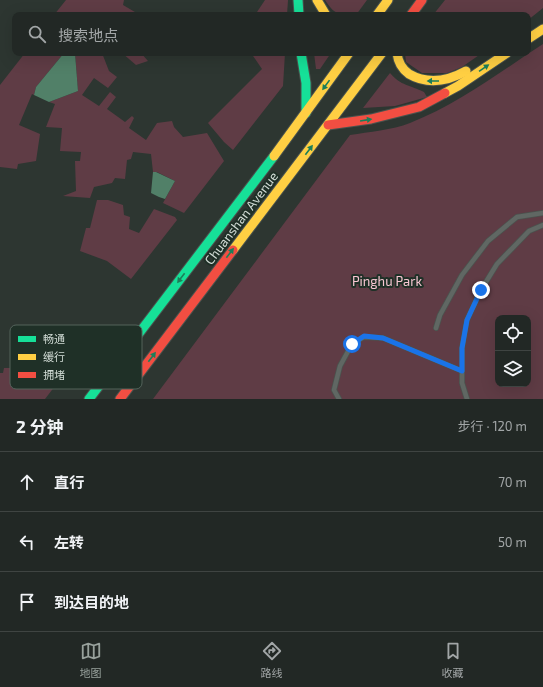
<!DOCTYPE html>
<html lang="zh">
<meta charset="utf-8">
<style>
:root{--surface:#222825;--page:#2a302d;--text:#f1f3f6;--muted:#a2a6a7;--line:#3f4442;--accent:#98a19c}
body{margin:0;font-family:"Exo 2","Noto Sans SC",sans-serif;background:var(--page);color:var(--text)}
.controls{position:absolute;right:12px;bottom:12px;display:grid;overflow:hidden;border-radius:8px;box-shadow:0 4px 16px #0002}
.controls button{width:36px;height:36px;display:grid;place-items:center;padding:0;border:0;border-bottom:1px solid var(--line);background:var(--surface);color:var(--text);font:20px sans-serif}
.stop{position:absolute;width:12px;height:12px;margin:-9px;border:3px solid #1a73e8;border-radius:50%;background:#fff}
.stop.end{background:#1a73e8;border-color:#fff;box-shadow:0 1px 4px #0008}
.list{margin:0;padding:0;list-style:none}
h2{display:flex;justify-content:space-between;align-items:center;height:52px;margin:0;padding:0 16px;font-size:17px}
h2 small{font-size:13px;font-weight:400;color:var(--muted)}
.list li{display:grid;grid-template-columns:26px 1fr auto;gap:12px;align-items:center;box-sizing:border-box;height:60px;padding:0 16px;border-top:1px solid var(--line)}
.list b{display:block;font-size:15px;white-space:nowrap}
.list em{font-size:13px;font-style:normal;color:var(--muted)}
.icon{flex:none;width:22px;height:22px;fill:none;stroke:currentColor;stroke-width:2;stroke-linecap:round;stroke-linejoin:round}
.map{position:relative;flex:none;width:543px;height:399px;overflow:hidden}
.search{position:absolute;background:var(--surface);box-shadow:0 4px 16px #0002;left:12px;right:12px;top:12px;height:44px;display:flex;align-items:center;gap:10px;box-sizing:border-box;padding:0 14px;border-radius:8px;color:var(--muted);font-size:15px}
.sheet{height:232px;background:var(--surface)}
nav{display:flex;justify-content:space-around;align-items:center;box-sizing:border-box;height:56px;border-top:1px solid var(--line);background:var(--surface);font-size:11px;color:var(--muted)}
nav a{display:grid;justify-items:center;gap:2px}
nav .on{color:var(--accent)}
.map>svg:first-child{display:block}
</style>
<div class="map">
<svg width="543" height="399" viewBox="0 0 543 399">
<rect width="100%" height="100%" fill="#2d3631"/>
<g fill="#5f3c45" fill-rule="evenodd">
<path d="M66,0H124L123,5L140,15H54Z"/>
<path d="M265,0H288L287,15H255Z"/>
<path d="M325,0H367L356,15C338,15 335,15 325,0Z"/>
<path d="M445,0H543V8L528,20V15H433Z"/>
<path d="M543,44V399H153L350,135C369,132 392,130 410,123C458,104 500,72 543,44ZM498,318H528V384H498Z"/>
<path d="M25,53H64L36,87L34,95L32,94L19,125L40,134L36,161L18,164L17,169L0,167V85Z"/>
<path d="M75,53H102L109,71L117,77L108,88L94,78L82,95L99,106L110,92L116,97L107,109L125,122L132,116L134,118L129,128L146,140L157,123L172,121L174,127L183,137L207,133L224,161L184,213L163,203L175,181L157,172H153L151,154L133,152L131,159L127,160L125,179L115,178L112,183L94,187L90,198L63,196L76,191L75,161H80L81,152L60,151L62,128L46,127L55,104L49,102L78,91Z"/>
<path d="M122,53H141L148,61L136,65Z"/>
<path d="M251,53H285L283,86L233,150L224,142L208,123L262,69Z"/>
<path d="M314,53H331L320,69H316Z"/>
<path d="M405,53H482L462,67L447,73H422L406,62Z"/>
<path d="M390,73C401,86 410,85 424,92L427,97L395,106L363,108Z"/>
<path d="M97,200H108L123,205L124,215L130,217L129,229L139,233L154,209L175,217L177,220L131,279L107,261L80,251L86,228H90Z"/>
<path d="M4,368H12L13,385H35L50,379L55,386L45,399H0V373H3Z"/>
</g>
<g fill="#518068">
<path d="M64,53H75L78,91L49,102L34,95L36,87Z"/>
<path d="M153,172H156L175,181L165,199L159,197L151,193Z"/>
</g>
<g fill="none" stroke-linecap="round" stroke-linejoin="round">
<defs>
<g id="lane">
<path d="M436,328L440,315L462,275L488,241L517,217L543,213"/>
<path d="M339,399L334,390L340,366L352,344L364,337L383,338L462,371"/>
<path d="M467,399L462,383V348L467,320L481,290L497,264L529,231L543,225"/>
</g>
<g id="fast">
<path d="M298,0L299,15"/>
<path d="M301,53L306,83V113"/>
<path d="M89,399L274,156"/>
</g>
<g id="slow">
<path d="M317,0L326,15"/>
<path d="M377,15L388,0"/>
<path d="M528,39L543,29"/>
<path d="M397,53C398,62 402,69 409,74C428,85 448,81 466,71"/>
<path d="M445,93L458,86L507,53"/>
<path d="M274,156L349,53"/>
<path d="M233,250L382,53"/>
</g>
<g id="jam">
<path d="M411,15L422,0"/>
<path d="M328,125L371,119L419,107L445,93"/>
<path d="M120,399L233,250"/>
</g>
</defs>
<use href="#lane" stroke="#4a534e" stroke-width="6"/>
<use href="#fast" stroke="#4a534e" stroke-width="11"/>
<use href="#slow" stroke="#4a534e" stroke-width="11"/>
<use href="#jam" stroke="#4a534e" stroke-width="11"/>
<use href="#lane" stroke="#606763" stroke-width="4.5"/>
<use href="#fast" stroke="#16e098" stroke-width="9"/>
<use href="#slow" stroke="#ffcf43" stroke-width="9"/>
<use href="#jam" stroke="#f24e42" stroke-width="9"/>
</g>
<defs><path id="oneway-solid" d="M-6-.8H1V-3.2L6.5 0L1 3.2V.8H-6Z"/></defs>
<g fill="#1b7f5a">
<use href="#oneway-solid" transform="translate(484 68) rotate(-34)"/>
<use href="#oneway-solid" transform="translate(433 81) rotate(-180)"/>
<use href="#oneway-solid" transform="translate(326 85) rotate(126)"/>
<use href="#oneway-solid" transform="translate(366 120) rotate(-9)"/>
<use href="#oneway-solid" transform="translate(309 150) rotate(-53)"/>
<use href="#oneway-solid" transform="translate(230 253) rotate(-53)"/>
<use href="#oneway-solid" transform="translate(181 278) rotate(127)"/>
<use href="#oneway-solid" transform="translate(152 357) rotate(-53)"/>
</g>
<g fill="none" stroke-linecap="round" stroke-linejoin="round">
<path stroke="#1a73e8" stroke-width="5" d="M352,344L364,336L383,338L462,371V348L467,320L481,290"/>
</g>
<g text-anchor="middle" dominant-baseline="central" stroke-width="4" stroke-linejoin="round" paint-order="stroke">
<g font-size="13" fill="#d1dbd5" stroke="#1f3027">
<text transform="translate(241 218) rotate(-53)">Chuanshan Avenue</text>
</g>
<g font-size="13" fill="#f9c7d3" stroke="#1f3027">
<text x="387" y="281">Pinghu Park</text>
</g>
</g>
<rect x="10" y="325" width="132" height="64" rx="6" fill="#1f3027" stroke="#54635b" stroke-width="1"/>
<rect x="18" y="336" width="18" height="6" fill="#16e098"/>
<rect x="18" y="354" width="18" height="6" fill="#ffcf43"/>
<rect x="18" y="372" width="18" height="6" fill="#f24e42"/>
<g font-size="11" fill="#d1dbd5">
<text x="43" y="343">畅通</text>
<text x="43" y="361">缓行</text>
<text x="43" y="379">拥堵</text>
</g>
</svg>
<div class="controls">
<button><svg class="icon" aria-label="locate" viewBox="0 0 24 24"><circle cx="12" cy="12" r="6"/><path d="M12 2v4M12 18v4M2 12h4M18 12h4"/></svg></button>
<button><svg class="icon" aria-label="layers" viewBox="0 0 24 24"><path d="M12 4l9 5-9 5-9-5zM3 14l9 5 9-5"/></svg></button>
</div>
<div class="stop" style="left:352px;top:344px"></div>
<div class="stop end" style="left:481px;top:290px"></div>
<div class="search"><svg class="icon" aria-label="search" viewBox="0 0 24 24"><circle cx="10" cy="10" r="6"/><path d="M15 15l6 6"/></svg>搜索地点</div>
</div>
<section class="sheet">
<h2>2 分钟<small>步行 · 120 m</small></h2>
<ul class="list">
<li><svg class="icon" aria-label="ahead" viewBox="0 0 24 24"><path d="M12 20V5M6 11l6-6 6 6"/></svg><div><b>直行</b></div><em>70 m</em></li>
<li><svg class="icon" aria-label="left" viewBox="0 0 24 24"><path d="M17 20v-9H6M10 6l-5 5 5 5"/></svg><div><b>左转</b></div><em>50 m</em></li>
<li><svg class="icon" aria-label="arrive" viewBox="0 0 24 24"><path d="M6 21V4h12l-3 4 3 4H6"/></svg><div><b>到达目的地</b></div></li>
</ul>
</section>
<nav>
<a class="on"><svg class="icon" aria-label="map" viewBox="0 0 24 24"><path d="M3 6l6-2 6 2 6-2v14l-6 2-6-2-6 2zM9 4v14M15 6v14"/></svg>地图</a>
<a><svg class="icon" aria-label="directions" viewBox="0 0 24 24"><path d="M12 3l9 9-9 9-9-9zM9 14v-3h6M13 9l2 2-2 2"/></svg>路线</a>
<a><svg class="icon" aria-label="saved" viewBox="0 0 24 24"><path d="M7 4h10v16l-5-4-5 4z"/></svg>收藏</a>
</nav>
